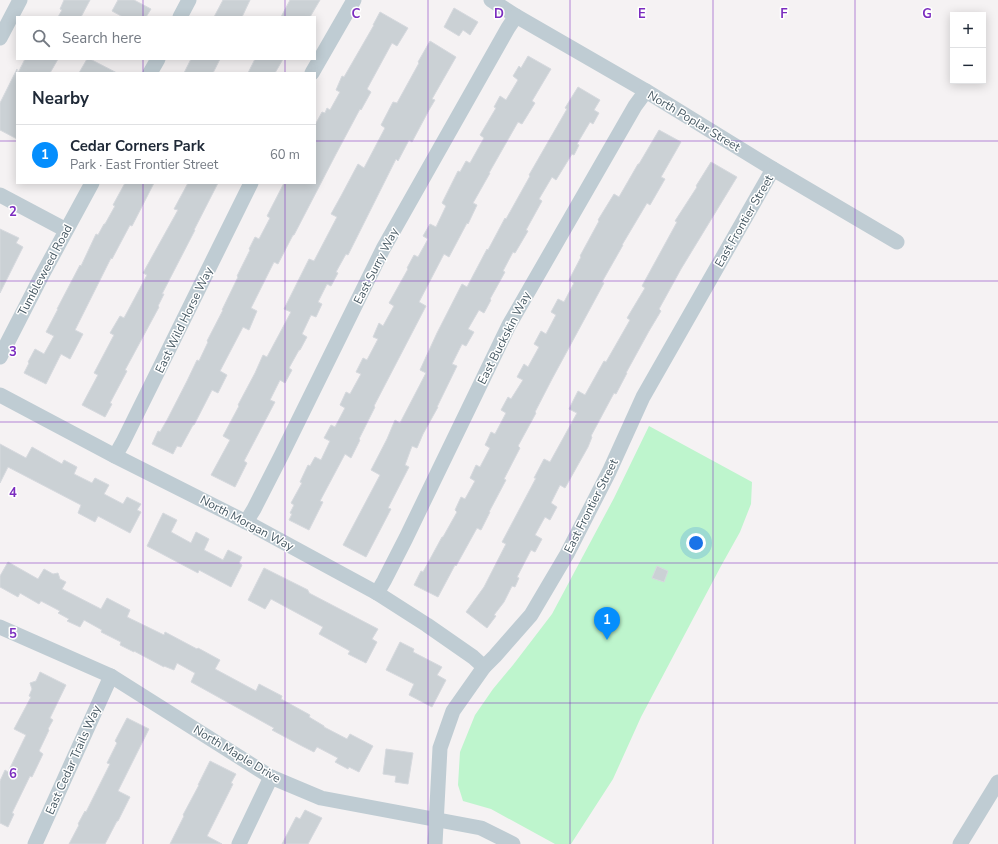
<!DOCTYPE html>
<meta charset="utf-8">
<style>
:root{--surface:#fff;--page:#f2f2f3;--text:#1f2937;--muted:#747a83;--line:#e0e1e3;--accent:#058efd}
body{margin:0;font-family:"Nunito Sans",sans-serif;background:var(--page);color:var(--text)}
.controls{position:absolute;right:12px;top:12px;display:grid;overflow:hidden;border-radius:0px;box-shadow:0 2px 10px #0003}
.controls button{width:36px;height:36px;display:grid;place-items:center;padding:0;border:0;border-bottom:1px solid var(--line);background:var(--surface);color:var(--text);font:20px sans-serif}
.you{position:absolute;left:696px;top:543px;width:14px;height:14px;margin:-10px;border:3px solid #fff;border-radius:50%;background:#1a73e8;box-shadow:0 0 0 6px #1a73e833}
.badge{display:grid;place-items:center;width:26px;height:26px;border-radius:50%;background:var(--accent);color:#fff;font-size:13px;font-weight:700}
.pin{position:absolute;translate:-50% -33px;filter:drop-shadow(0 1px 2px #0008)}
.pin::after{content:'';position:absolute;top:21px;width:14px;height:12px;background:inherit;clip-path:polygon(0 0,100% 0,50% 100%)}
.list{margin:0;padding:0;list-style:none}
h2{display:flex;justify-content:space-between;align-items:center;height:52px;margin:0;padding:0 16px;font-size:17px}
h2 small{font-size:13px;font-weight:400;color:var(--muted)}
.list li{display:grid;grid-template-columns:26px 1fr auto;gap:12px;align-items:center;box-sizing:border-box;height:60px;padding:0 16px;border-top:1px solid var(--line)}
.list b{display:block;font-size:15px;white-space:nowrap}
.list p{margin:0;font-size:13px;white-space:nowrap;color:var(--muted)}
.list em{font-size:13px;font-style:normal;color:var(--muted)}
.icon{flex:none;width:22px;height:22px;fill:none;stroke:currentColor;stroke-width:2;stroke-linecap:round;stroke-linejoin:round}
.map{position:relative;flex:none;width:998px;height:844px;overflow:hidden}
.search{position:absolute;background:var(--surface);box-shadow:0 2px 10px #0003;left:16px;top:16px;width:300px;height:44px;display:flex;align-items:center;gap:10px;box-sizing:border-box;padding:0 14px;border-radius:0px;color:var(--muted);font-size:15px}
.panel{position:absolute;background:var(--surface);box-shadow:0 2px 10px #0003;left:16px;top:72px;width:300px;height:112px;border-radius:0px}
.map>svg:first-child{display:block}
</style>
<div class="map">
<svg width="998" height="844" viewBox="0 0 998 844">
<rect width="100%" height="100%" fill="#f5f2f3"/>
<path fill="#bef5cd" d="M649,426L752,482L751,504L740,532L721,566L641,717L613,779L571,844H555L491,809L463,801L458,785L460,752L475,715L493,689L513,665L552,614L614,498Z"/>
<g fill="#cbd1d5" stroke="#d6d9de">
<path d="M64,0H90L81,17H58L62,10L60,9Z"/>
<path d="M118,0H134L151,9L146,17H123L112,11Z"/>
<path d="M223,0H250L242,17H214Z"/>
<path d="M290,0H320L310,17H281Z"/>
<path d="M454,8L478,22L470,35L463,30L459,36L444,27Z"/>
<path d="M380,12L408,28L397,46L392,43L367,89L371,92L361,110L360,109L336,154L294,235H293L278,264L274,262L251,308L257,311L249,330L243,327L220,371L227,375L218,393L212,390L194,425H193L181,447L177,446L173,454L152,444L158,431L160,432L167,420L187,381L197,360L199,361L208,342L207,341L223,310H222L238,277L237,276L250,250L249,249L255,237L259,239L270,218L267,216L284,183H315V125L322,112L325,113L327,108L330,110L340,92L336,90L342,76L344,77L374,25H373Z"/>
<path d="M430,41L456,57L432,99L435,100L429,110L412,142L409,140L398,161L396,159L348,255L346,254L336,272L338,273L331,286L327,284L318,302L322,304L316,317L311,315L302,334L307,337L300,350H299L289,368L292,370L285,383L280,380L270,400L275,402L244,461L247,463L235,487L211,475L230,440L223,436L239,406L238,405L255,373L263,355L267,357L291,312L284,309L309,259L314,261L337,217L331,214L341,196L358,164L364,168L385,128L381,125L393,102L397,103L419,63L418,62Z"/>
<path d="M528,56L551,69L532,101L535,103L522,124L518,122L489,173H490L473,203L477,205L468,224L467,223L449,257L444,254L419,302L426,306L374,406L375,407L359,439L360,440L351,458L345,454L320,501L323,502L309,530L289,520L292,514L290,513L294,505L291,503L302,483L300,482L308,465L310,466L315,457L321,460L330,441L324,438L331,425L335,427L345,408L340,405L346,392L350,394L361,374L356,372L363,358L367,360L378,339L373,337L379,323L383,326L394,306L389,303L408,269L407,268L414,255L418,257L428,239L423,236L430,224L436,227L446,206L442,203L458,171L460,172L466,161L470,163L484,138L480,135L496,108L494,107L500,96L506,100L518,80L513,76L519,66L521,68Z"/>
<path d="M25,59H58L50,73H18Z"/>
<path d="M87,59H90L117,73H79Z"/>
<path d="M191,59H220L213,73H184Z"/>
<path d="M255,59H283L275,73H248Z"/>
<path d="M17,69V139L0,130V103Z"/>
<path d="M578,87L600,100L594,110L599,113L593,124L590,122L577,144L579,145L574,155L572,154L556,180L552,177L539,199L542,201L526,230L528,231L515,253L513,252L503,271L505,272L490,299L491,300L484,313L479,310L468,329L474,332L466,346L462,344L452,364L457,366L437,407H438L423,434L417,448L412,446L405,465L409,467L388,508L391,509L366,557L343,545L380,475L371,470L387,439L395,420L400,423L426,373L420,370L437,333L462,284L467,287L487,249L488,250L505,218L506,219L530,176L529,175L567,109L565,108Z"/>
<path d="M659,130L681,142L661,177L665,179L650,205L647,203L622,245H623L602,282L604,283L552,379L535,412L536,413L518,446L520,448L504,479L506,480L489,512H490L481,530L477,528L456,566L455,565L438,597L414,585L421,571L423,572L442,537H443L457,512L455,510L461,497L465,499L475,481L470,478L476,465L480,467L490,448L485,445L491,432L495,434L506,413L501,410L508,397L511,399L523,380L517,377L524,364L528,367L539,347L534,344L541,331L546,334L556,315L551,312L558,299L564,302L574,283L569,280L581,257L580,256L599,221L598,220L614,194L619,197L638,164H639Z"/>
<path d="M711,162L737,177L681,269L659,309L661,311L649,331L626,373H627L616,394L614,393L591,436L592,437L588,447L565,488L560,485L551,503L557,507L550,520L545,517L535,535L542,539L535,552L531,550L517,577L519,578L515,587L512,586L504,602L494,615L496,616L487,628L466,612L484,587L506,544L502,542L536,478H534L544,459L550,462L577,413L569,409L578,391L585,395L604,361L606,362L630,320L627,318L645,288L642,286L677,222L675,221L697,187L696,186Z"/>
<path d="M125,183H154L132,226L130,225L112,259L111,258L75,330L83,334L70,359L61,354L46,384L24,373L29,363L28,362L35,349L44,354L54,336L46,332L58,309H57L80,265L81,266L96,234L98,235L104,224H105L115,206L113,205Z"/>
<path d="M188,183H218L194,230H195L162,294H164L158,306L159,307L131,359L125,370L127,371L110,403L112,404L105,417L82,405L98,375L94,373L114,335L110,333L120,316L124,318L147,275L143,273L178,210L174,209Z"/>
<path d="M0,229L19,238L16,243L23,247L0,293Z"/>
<path d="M0,444L26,458L32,447L62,464L64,460L77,467L74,474L92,483L95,478L109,485L104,494L123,504L127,497L141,504L137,510L141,512L130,533L98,516L95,522L78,513L81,505L8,467L0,483Z"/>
<path d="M163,513L177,520L171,532L191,543L196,532L209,539L204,550L223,560L228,550L242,557L239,563L242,565L231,587L199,570L198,573L147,546Z"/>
<path d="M8,562L38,579L44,569L53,574L58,573L60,579L66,582L62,589L101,609L107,598L130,610L127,617L164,635L165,632L197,649L198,648L220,660L215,669L256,691L259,684L282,696L281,699L310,715L309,717L324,726V727L347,739L350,734L373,746L359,772L349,767L348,769L335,762L338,758L317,747L314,752L302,746L272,730L274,728L191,682L195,673L177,663L174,670L164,666V667L134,651V652L120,645L121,642L101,632L102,630L84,620L80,627L67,621L69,619L58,613L60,611L41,601L39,604L20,593L18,597L0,587V576Z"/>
<path d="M657,566L668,571L664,582L652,578Z"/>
<path d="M264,568L308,590V591L309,592V593L378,629L372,639L377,642L366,663L348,654L350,651L319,634L323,627L271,599L265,609L248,600Z"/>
<path d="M400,642L414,649L413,652L442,667L437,675L446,680L432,707L409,695L414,684L386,670Z"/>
<path d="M40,672L66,685L50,718L53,720L48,729L49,730L39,751L43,754L32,777L30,776L12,813L14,814L8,827L0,823V781L5,770L8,772L26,735L14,729L31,697L29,696L32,689L30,683L36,681Z"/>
<path d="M127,718L149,729L118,791L130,797L118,821H117L105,844H69L79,825L78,824L85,811L86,812L110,764L107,763L117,743L115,741Z"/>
<path d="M386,749L413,753L408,784L395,782L396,776L383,774Z"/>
<path d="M210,761L236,774L231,783L233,784L207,836L222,844H170L184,816L183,815L199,785H198Z"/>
<path d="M305,810L322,818L308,844H282L296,817L300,819Z"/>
</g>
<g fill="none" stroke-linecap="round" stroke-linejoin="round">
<g stroke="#bfccd3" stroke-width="15">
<path d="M491,0L516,16L646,91L773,169L897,242"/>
<path d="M180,17L189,0"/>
<path d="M0,38L20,0"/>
<path d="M150,73L158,59"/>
<path d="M312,73L354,0"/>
<path d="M0,195L66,230"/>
<path d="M0,357L41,277L92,183"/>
<path d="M0,395L115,456L246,522L377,593L427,625L473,657L484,667"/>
<path d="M115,456L123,442L251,183"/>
<path d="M246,522L254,509L281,456L383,249L508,28L516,16"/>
<path d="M377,593L384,581L406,538L509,325L635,106L646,91"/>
<path d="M0,627L111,676L271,777L321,798L481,828L513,844"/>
<path d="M35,844L111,676"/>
<path d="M239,844L271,777"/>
<path d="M435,844L440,748L453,711L484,667L495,656L531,615L567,554L609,472L643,397L773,169"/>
<path d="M960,844L998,782"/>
</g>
</g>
<path fill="none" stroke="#7b2cbf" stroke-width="1" stroke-opacity="0.55" d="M143,0V17M285,0V17M428,0V844M570,0V844M713,0V844M855,0V844M143,59V73M285,59V73M0,141H17M315,141H998M143,183V844M285,183V844M0,281H998M0,422H998M0,563H998M0,703H998"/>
<g text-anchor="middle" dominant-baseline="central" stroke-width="3" stroke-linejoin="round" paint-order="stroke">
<g font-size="12" fill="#475963" stroke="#fff">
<text transform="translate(694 121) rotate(31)">North Poplar Street</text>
<text transform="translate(744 221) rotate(-60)">East Frontier Street</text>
<text transform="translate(376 266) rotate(-63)">East Surry Way</text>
<text transform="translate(45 270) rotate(-62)">Tumbleweed Road</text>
<text transform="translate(184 320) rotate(-64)">East Wild Horse Way</text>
<text transform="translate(504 338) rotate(-63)">East Buckskin Way</text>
<text transform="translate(591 506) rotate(-63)">East Frontier Street</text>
<text transform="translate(247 523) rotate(28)">North Morgan Way</text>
<text transform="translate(237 754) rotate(31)">North Maple Drive</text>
<text transform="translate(73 760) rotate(-66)">East Cedar Trails Way</text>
</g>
</g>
<g font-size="13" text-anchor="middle" font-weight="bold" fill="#7b2cbf" stroke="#fff" stroke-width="3" stroke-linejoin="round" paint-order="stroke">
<text x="356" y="18">C</text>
<text x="499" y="18">D</text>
<text x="642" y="18">E</text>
<text x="784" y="18">F</text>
<text x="927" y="18">G</text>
<text x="13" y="216">2</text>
<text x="13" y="356">3</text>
<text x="13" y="497">4</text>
<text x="13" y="638">5</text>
<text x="13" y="778">6</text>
</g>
</svg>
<div class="controls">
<button>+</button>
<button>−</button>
</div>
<div class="you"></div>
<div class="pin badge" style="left:607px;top:640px">1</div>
<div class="search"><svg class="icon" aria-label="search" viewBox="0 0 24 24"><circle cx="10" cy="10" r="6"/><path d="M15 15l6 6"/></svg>Search here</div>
<section class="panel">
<h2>Nearby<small></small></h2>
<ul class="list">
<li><span class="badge">1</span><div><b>Cedar Corners Park</b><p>Park · East Frontier Street</p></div><em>60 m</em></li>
</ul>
</section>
</div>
